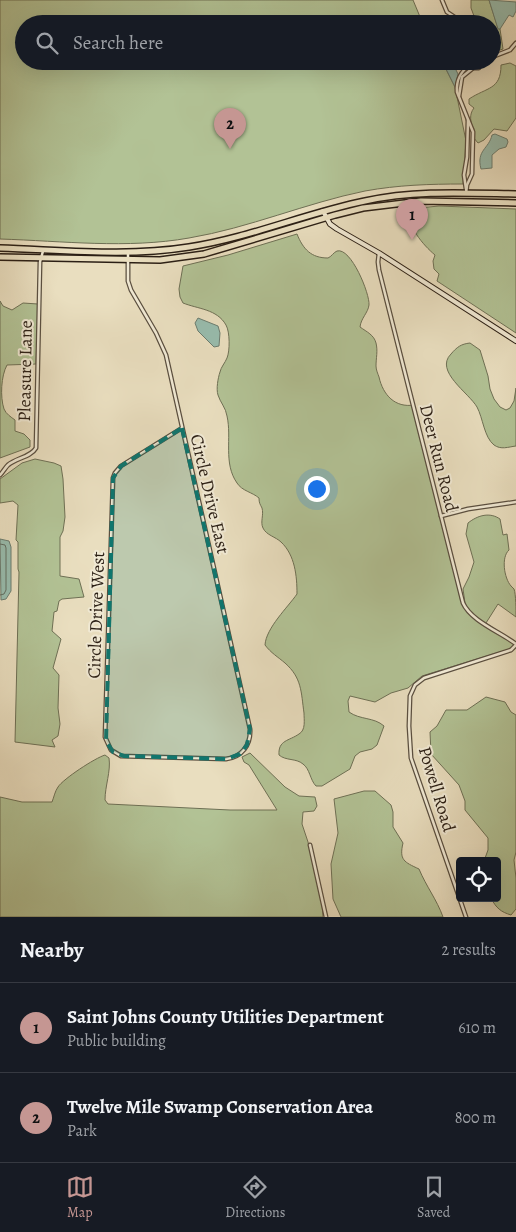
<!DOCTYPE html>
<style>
:root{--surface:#171b24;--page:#20242c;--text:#f1f3f6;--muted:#9ea1a6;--line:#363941;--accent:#c59692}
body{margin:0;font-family:Alegreya,serif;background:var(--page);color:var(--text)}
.controls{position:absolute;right:15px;bottom:15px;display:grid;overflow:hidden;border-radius:5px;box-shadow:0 5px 20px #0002}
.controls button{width:45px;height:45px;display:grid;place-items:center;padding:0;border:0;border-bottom:1px solid var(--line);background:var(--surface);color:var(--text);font:25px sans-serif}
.you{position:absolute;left:316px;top:488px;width:18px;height:18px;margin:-12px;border:4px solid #fff;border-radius:50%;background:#1a73e8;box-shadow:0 0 0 8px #1a73e833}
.badge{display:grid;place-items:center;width:32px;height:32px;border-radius:50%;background:var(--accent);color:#111;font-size:16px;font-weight:700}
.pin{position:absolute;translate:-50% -41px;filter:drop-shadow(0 1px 2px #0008)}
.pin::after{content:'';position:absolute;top:26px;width:18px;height:15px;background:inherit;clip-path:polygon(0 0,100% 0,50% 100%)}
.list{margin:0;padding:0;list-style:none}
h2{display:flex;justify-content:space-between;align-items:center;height:65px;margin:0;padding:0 20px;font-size:21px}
h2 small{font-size:16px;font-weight:400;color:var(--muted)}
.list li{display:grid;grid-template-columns:32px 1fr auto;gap:15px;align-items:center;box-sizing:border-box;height:90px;padding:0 20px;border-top:1px solid var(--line)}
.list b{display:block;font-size:19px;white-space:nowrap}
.list p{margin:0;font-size:16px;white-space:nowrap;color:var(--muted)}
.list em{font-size:16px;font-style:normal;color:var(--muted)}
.icon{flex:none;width:28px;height:28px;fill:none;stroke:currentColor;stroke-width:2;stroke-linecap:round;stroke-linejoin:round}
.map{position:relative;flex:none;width:516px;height:917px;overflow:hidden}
.search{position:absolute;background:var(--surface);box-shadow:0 5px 20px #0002;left:15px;right:15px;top:15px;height:55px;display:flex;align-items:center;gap:12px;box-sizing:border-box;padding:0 18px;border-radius:28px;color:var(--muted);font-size:19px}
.sheet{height:245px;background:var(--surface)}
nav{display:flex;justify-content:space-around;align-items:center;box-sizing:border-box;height:70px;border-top:1px solid var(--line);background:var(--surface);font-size:14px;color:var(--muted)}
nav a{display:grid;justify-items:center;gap:2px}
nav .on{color:var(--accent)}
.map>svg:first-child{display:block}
</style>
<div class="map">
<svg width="516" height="917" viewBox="0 0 516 917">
<rect width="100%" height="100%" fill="#e9debf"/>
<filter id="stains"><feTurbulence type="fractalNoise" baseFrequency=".004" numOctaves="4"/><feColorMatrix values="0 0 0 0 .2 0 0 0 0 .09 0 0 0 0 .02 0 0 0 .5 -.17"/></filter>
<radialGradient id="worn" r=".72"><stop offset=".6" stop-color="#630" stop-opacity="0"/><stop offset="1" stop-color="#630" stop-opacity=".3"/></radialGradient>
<g fill="#b2c295" stroke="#6e7055">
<path d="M0,0H413L423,24H24V61H442L455,87L466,141L463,184C430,184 398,185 365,191C306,203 249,228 189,238C127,249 63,241 0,239Z"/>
<path d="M471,0H489L498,28L500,29L503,49L497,51L492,44V24H477L471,8Z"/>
<path d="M510,63L516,66V118L507,131L494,129L484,140L478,143L473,137L474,129C470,123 469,114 474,108L469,104V99C487,87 501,90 501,65Z"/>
<path d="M439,206L516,209V333L437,281L439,274L434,269L433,261L435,255C423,245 407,226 408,209Z"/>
<path d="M297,234C303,249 311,258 328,258C331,257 334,252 337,251C351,247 370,294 369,305C368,313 361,318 360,327C367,332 374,335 376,343C378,351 376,358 376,366C376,370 378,374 379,377C383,395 395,408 414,405L461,602L465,603L463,589L469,577L474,562L466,534L468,523C478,515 490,512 500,519L503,535L507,534L509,550C501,557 504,578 511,586C512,587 513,588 514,589C516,594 516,611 516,617L498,604L486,623L513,641L516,647L422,676L408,688L391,693L375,702L350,696L348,701L349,712C360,720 374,717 384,726L377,745L372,749L360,752L355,756L350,769L322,786H316C310,780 310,769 303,764C296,758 286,761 279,755C278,740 289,741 299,734C306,730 304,720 304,713C301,692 302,678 285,663C278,657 271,653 265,645C266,628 288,607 297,594C297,576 295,555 281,542C276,537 266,535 263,528C260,522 264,515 262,508C260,504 259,503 259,498C252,492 242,491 237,483C223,463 232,438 227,416C226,408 220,402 218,395C216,389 218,378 220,372C221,367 225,363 227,358C230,351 230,332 226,325C217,309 198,309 183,303L180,297L179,289L183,266L228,255Z"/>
<path d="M0,301L3,306L12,310L23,303L38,304L36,364L7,365C1,376 0,397 4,409C6,414 11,417 15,420V431L24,434L30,440V447L0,458Z"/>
<path d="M470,343L480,350L488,376L490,389L494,399L500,407L506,410L510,408L514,401L516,388V446C508,447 501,450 494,445C484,437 483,418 477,407C469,393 434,371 451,354C457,347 461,344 470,343Z"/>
<path d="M35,459L54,463L61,466L63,479L65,517L63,531L60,537V576L79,579L84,597L62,599L59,601L57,611L54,612L52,631L61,639L53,668L59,675L58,708L60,724L58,736L52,740L55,747L15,742L19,572L18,569V542L16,540L18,505L13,501L0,503V479L22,463Z"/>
<path d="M486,697L505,702L511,712L516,715V852L514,860L516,878V909L511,915C501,912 496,908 491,898H497V861H484L488,850V838L465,810V801L459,785L431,754L430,732L437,726L446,710H467Z"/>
<path d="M250,753L285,787L299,796L315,797L317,806L314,811L303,812L302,824L308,842L322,902L323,917H0V797L22,802H52C54,797 55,791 58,787C63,779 95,758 105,755L109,758C111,771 105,786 105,800L108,804L230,810H277L249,765L244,762L242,757Z"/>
<path d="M364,791H375L391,805L393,812V827L403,843C399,860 404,862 419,869C426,886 437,900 443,917H341L333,899L331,864L338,833L334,799Z"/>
</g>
<g fill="#98bcad" stroke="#6c7d70">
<path d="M489,0L516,2V11L513,17L509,15L500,29H498Z"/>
<path d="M442,61H458L455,68L458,74L455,87Z"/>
<path d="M495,134L507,139L508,142L506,147L499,149L492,155V168L481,169C476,150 489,149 492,135Z"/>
<path d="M198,318L218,326L220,333L219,346L214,347L198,331L195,323Z"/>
<path d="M0,539L9,541L11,547V591L6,599L1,600Z"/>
</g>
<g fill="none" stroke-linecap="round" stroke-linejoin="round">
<path stroke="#626e61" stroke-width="1" d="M0,544L5,545L6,548V590L4,594L0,595"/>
<defs>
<g id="street">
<path d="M442,0L447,12L456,18L460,24"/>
<path d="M492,57L510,50L516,43"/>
<path d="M473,68H479L480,61"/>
<path d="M459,96L462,77L473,68"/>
<path d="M466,189L464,175L467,157L468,120"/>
<path d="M466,193L467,185L472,174L473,132L457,92C456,79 461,71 471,64"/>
<path d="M128,252V281L131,290L156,333L166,355L250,729C251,745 242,757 226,759L121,756L111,750L105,737L113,478L115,473L121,466L182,428"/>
<path d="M379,253L378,262L379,270L463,603C471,621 500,632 516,644"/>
<path d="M0,475C3,472 5,468 8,465C16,458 31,457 36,448L40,262L43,251"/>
<path d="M441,516L468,509L516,502"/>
<path d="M310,845L326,917"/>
<path d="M466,917L411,758L409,726L410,696L415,685L424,678L511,650L516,645"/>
</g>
<path id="secondary" d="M323,211L330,224L337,229L379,253L516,341"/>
<g id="highway">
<path d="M0,248C63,250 127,257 189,247C249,238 306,213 365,201C415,190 465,193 516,194"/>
<path d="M0,257L160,260L204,254L335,215L363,208L421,201L516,203"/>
</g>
</defs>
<use href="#street" stroke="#5a4f40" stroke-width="5"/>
<use href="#secondary" stroke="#2b1f15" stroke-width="6"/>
<use href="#highway" stroke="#2b1f15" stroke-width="8"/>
<use href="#street" stroke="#f1ead5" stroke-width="2.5"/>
<use href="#secondary" stroke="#f1ead5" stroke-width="4"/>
<use href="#highway" stroke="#e9debf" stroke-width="5"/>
</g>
<path fill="#0f766e" fill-opacity="0.2" stroke="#0f766e" stroke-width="4" stroke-dasharray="10 6" stroke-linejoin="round" d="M182,428L250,729L247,745L240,754L226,759L124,756L113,752L106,741L113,478L121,466Z"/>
<g text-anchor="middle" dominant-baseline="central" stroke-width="4" stroke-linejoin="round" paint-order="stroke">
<g font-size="18" fill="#2b1f15" stroke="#f1ead5">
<text transform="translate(25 371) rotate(-89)">Pleasure Lane</text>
<text transform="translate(439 458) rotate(76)">Deer Run Road</text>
<text transform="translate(210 494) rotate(77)">Circle Drive East</text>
<text transform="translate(96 615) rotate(-88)">Circle Drive West</text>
<text transform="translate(437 789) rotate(73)">Powell Road</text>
</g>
</g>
<rect width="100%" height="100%" filter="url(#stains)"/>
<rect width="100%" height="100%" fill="url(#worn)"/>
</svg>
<div class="controls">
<button><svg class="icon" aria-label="locate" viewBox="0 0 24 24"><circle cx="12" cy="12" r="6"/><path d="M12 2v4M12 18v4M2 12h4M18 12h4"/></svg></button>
</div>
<div class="you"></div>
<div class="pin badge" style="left:412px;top:240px">1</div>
<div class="pin badge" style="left:230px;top:149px">2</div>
<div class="search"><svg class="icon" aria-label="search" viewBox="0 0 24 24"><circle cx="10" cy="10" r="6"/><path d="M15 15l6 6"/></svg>Search here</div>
</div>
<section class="sheet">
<h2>Nearby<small>2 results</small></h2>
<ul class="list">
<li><span class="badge">1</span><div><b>Saint Johns County Utilities Department</b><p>Public building</p></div><em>610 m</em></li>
<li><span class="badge">2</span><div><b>Twelve Mile Swamp Conservation Area</b><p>Park</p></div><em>800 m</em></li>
</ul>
</section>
<nav>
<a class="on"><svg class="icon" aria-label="map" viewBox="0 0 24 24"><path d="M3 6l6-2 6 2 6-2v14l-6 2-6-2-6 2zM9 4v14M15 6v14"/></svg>Map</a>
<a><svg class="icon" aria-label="directions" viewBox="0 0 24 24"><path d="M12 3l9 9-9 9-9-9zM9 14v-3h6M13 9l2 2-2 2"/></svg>Directions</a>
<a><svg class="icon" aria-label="saved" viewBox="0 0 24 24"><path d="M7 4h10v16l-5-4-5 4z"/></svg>Saved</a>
</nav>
